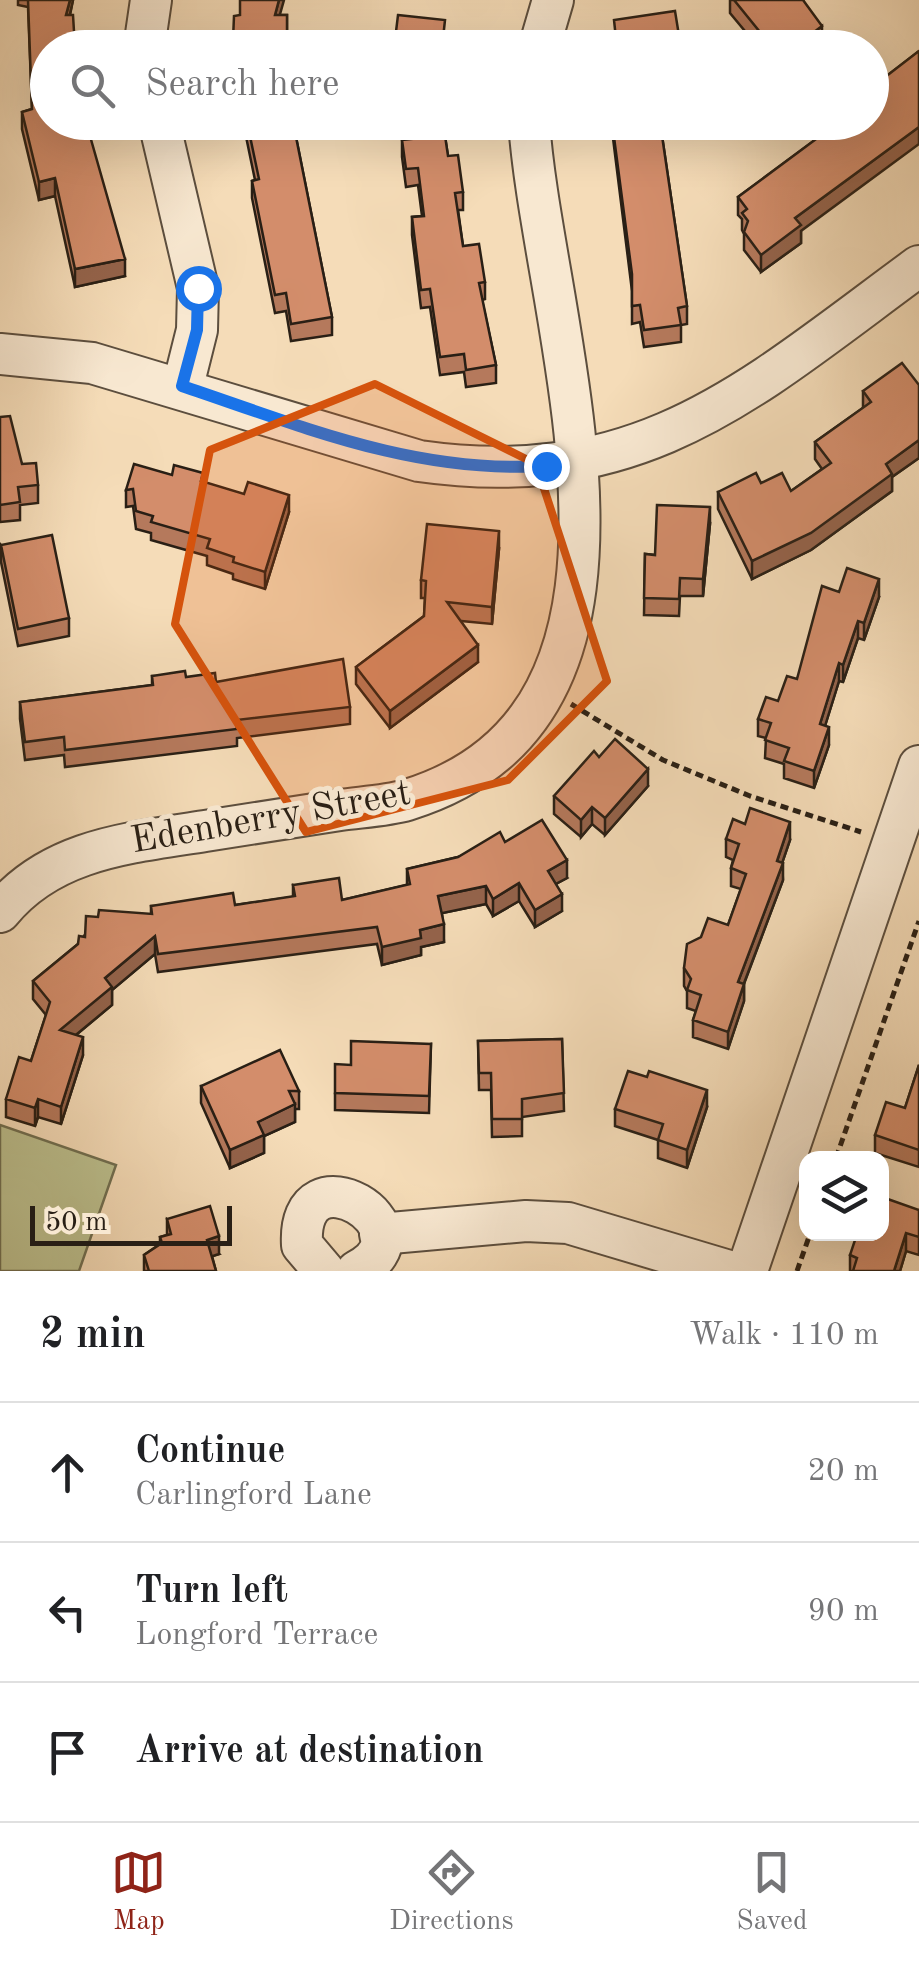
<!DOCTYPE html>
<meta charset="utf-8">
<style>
:root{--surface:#fff;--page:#f6f6f6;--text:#202124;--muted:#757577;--line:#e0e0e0;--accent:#8f2418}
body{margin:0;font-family:"Old Standard TT",serif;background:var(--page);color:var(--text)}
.controls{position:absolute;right:30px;bottom:30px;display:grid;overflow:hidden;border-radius:20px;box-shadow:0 10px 40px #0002}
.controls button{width:90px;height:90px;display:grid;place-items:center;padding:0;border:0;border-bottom:2px solid var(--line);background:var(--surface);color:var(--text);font:50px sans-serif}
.scale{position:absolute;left:30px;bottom:25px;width:202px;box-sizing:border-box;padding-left:10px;border:5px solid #291f15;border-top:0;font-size:28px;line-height:35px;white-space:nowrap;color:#291f15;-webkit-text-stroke:8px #f8e8d1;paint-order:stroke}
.stop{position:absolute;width:30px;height:30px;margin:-22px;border:8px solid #1a73e8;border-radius:50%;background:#fff}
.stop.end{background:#1a73e8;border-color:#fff;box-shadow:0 2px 10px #0008}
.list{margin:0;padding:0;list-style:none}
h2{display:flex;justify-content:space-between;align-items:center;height:130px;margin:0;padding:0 40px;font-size:42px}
h2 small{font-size:32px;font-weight:400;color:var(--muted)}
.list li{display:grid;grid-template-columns:65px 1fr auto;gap:30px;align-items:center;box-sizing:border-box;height:140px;padding:0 40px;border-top:2px solid var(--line)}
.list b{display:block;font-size:38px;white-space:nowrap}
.list p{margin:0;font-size:32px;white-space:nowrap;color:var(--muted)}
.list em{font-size:32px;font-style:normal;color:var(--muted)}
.icon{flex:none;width:55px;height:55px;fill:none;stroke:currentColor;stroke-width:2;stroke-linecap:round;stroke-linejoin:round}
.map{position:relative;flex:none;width:919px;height:1271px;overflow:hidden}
.search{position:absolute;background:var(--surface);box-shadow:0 10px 40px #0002;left:30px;right:30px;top:30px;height:110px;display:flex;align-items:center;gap:25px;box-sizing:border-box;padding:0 35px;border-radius:55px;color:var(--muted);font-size:38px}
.sheet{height:550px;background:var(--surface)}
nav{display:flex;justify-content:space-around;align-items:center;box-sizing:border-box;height:140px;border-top:2px solid var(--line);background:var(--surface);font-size:28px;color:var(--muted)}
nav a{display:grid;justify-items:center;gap:5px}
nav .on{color:var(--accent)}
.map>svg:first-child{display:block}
</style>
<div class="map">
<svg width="919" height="1271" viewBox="0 0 919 1271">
<rect width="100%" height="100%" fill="#f5dcb8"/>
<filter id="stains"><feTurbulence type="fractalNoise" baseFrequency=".002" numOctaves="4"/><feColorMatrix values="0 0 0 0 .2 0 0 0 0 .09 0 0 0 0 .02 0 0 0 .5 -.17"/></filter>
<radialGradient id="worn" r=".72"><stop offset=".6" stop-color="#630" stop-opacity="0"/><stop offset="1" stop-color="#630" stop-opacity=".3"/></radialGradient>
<path fill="#bcc08f" stroke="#727052" stroke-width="2.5" d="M0,1125L116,1165L79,1271H0Z"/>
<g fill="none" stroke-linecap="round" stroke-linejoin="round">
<defs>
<g id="minor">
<path d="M144,48L151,0"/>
<path d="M539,48L553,0"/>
<path d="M159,122L198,288L197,330L183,386"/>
<path d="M0,354L92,363L419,461C643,493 751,389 919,266"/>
<path d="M0,912C51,849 129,843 205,831C250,824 295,817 340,810C361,807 386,806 407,800C690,713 543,328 529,122"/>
<path d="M380,1234L526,1221L568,1223L729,1271"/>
<path d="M324,1271L302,1245C296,1143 438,1229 357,1271"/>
<path d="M747,1271L919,766"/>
</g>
</defs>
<use href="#minor" stroke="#5c4e3e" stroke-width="44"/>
<g stroke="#291f15" stroke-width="5" stroke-dasharray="8 5" stroke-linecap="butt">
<path d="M571,704L663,760L750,796L861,832"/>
<path d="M836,1158L919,921"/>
<path d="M797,1271L810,1234"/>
</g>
<use href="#minor" stroke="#f8e8d1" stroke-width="40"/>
</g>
<g fill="#b5795c" stroke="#291f15" stroke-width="2.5">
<path d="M18,0H73L70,15L48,48L125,276L75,287L55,196L39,200L22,129V112L32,109L28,7L18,5Z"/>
<path d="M730,0H803L822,44L817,48H759L730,13Z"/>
<path d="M280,15H287V48H223L233,40Z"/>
<path d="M919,51L801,231V243L761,272L744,250V234L742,230V219L738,215V197L880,92V81Z"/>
<path d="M243,122H293L332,317V335L291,341L286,311L275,313L252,198V181L255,180Z"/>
<path d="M408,122H445L444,130L448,156L463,192V210H458L463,246L485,282V299L482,300L496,365V383L466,387L464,372L440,375L430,307L421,308L412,235V217L422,216L418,185L406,187L402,157V140L410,139Z"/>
<path d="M611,122H660L687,306V324L681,325V342L644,347L640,322L632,324V291Z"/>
<path d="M919,385V458L892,477V491L811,550L752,579L718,509V492L791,491L822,469L815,459V442L863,408V391Z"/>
<path d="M0,417L22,464L38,485V503L20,505V520L0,522Z"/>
<path d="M172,475L203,482L289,512L265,589L233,579V574L207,565V556L151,540V533L136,529L133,506L126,507V490Z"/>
<path d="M710,524L703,596H680L679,616L644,615L645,554L655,555Z"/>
<path d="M1,545L69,618V636L18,646L1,562Z"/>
<path d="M499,549L492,624L461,621L478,662L390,728L356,684V667L424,616L425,598H421V580Z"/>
<path d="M839,592L879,597L864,640L858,638L843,682L839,681L825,726L829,745L814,788L784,778V764L765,758L766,738L758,736V719L778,701L797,679Z"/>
<path d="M152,676L186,677L350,707V724L237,738V746L65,767L64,755L25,760L20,719V702L152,685Z"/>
<path d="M599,757L648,786L605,835L592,824L581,837L554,814V796Z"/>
<path d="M726,839L790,840L782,863L783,880L744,984V1001L728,1049L693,1037V1020L696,1011L687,1008V991L684,986V968L728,925L741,889L731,886V868L733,860L726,857Z"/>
<path d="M505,842L567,878L556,884L562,911L535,927L519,901L493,916L486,904L442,913L444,942L421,947V955L382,965L377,944L158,972L155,954L112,990V1005L76,1035L83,1055L61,1124L38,1117L35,1126L6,1117V1099L31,1061L46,1015L33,999V981L78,944L98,917L151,914V906L235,905L293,897V885L342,900L407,885V869L458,857Z"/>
<path d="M562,1039L564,1111L522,1117V1136L492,1137L491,1090H479L478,1041Z"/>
<path d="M431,1044L429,1113L335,1110V1093L351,1065Z"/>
<path d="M919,1065V1167L875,1153V1135L905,1108Z"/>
<path d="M201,1086L299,1091V1109H295V1122L264,1136V1153L230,1168L201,1103Z"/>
<path d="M707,1107L687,1168L658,1158V1140L615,1126V1109Z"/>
<path d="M919,1210V1255L906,1251L900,1271H850V1255Z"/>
<path d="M167,1219L219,1254L212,1256L216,1271H144V1255L160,1244V1237L167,1235Z"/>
</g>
<g fill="#94634b" stroke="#291f15" stroke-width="2.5">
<path d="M70,0H73L66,32V15Z"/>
<path d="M279,0H284L275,32V15Z"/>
<path d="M822,26V44L817,48H793Z"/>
<path d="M919,127V144L801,231V243L761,272V255L795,218Z"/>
<path d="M55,178V196L39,200V182Z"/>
<path d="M125,259V276L75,287V269Z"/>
<path d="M919,440V458L892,477V491L811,550L752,579V561Z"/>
<path d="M289,495V512L265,589V572Z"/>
<path d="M710,507V524L703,596V579Z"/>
<path d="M499,531V549L492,624V607Z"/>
<path d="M879,579V597L864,640V623Z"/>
<path d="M858,621V638L843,682V665Z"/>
<path d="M478,645V662L390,728V711Z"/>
<path d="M839,663V681L820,742V724Z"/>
<path d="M829,727V745L814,788V771Z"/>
<path d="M648,769V786L605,835V818Z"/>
<path d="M592,807V824L581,837V820Z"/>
<path d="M790,822V840L777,878V861Z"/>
<path d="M567,860V878L548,888V871Z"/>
<path d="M783,863V880L738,999V982Z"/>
<path d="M519,883V901L493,916V899Z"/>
<path d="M486,886V904L438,914V896Z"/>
<path d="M562,894V911L535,927V910Z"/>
<path d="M444,924V942L421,947V955L382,965V947L420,930Z"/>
<path d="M155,936V954L112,990V1005L60,1048V1030L105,978Z"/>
<path d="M744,984V1001L728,1049V1032Z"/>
<path d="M83,1037V1055L61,1124V1107Z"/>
<path d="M707,1090V1107L687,1168V1150Z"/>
<path d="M38,1099V1117L35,1126V1108Z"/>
<path d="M295,1104V1122L264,1136V1153L230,1168V1150L258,1122Z"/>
<path d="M906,1233V1251L900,1271H894Z"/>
<path d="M219,1236V1254L207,1258V1240Z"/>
</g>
<g fill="#d38d6b" stroke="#291f15" stroke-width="2.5">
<path d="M28,0H70L66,15H73L75,48H48V122H86L125,259L75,269L55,178L39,182L22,112L32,109Z"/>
<path d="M240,0H279L275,15H287V39H280V48H223V39L233,40L234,16L240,15Z"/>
<path d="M734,0H803L822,26L793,48H773Z"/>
<path d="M675,11L681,48H617L614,20Z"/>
<path d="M398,15L445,20L442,48H394Z"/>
<path d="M919,51V127L795,218L801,225L761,255L744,232L748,221L742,213L747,209L738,197L839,122H872V98L885,88L880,81Z"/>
<path d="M247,122H293L332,317L291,324L286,293L275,295L252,181L259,179Z"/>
<path d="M410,122H443L448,156L458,155L463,192L455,193L463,246L479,244L485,282L479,283L496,365L466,370L464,354L440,357L430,289L421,290L412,217L424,216L418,168L406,169L402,140L412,139Z"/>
<path d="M612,122H660L687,306L678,308L681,325L644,330L640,305L632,306V274Z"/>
<path d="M902,363L919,385V440L886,464L892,474L811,533L752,561L718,492L756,473L761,483L782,473L791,491L831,463L815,442L871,402L863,391Z"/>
<path d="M10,416L22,464L36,463L38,485L18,487L20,502L0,505V417Z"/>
<path d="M134,464L172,475L174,465L203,473L201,481L244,494L248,482L289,495L265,572L233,562L234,557L207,548L210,539L151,522L153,516L136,511L133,489L126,490Z"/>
<path d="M657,505L710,507L703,579L680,578L679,599L644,598L645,554L655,555Z"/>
<path d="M427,524L499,531L492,607L447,602L478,645L390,711L356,667L424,616L426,581L421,580Z"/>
<path d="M52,535L69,618L18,629L1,545Z"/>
<path d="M847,568L879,579L864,623L858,621L843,665L839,663L820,724L829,727L814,771L784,761L789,748L765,740L771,723L758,719L766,697L778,701L787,676L797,679L822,586L839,592Z"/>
<path d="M343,659L350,707L236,720L237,729L65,750L64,737L25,742L20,702L153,685L152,676L185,671L186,677L215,673L216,682Z"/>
<path d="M615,739L648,769L605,818L592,807L581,820L554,796L594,751L599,757Z"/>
<path d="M750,808L790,822L777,861L783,863L738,982L744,984L728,1032L693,1020L701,995L687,990L691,979L684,968L687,944L701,937L708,918L728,925L746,874L731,868L739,844L726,839L733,819L745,824Z"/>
<path d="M542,820L567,860L548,871L562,894L535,910L519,883L493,899L486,886L438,896L444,924L420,930L421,938L382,947L377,927L158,954L155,936L105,978L112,987L60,1030L83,1037L61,1107L38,1099L35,1108L6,1099L19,1057L31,1061L50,1002L33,981L78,944L79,936L85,937L86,916L98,917L99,910L152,914L151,906L233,893L235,905L295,896L293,885L339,878L342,900L410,884L407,869L458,857L500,832L505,842Z"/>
<path d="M562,1039L564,1093L522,1099V1119H492L491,1073H479L478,1041Z"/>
<path d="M351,1041L431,1044L429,1096L335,1093V1064L351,1065Z"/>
<path d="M280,1050L299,1091H289L295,1104L258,1122L264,1135L230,1150L201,1086Z"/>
<path d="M919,1065V1150L875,1135L886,1102L905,1108Z"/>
<path d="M628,1071L647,1077L649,1071L707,1090L687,1150L658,1140L663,1124L615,1109Z"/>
<path d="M882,1197L919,1210V1237L906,1233L894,1271H853L857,1258L850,1255L857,1234H882Z"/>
<path d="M210,1206L219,1236L207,1240L216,1271H149L144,1255L162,1243L160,1237L171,1234L167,1219Z"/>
</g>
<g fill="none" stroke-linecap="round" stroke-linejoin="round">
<path stroke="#1a73e8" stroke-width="12" d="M198,288L197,330L182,386C304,427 415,474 546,466"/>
</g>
<path fill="#d5530d" fill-opacity="0.2" stroke="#d5530d" stroke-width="8" stroke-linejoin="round" d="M375,384L536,464L607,681L508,780L306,832L175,624L210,450Z"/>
<g text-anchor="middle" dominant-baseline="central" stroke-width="10" stroke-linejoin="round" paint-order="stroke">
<g font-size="38" fill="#291f15" stroke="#f8e8d1">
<text transform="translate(271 818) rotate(-10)">Edenberry Street</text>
</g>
</g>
<rect width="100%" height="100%" filter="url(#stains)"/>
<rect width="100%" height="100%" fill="url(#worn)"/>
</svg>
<div class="controls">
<button><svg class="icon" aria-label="layers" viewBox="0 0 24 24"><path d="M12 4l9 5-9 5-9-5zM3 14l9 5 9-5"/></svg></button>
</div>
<div class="scale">50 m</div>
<div class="stop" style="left:198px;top:288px"></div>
<div class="stop end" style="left:546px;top:466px"></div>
<div class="search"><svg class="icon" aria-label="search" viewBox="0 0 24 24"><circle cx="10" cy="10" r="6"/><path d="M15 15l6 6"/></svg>Search here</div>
</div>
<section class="sheet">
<h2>2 min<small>Walk · 110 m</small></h2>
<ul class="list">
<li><svg class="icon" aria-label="ahead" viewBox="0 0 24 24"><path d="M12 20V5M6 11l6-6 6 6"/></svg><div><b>Continue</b><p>Carlingford Lane</p></div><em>20 m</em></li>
<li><svg class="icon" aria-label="left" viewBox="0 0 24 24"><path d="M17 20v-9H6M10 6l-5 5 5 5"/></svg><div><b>Turn left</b><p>Longford Terrace</p></div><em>90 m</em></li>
<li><svg class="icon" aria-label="arrive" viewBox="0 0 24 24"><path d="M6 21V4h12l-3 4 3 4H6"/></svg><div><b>Arrive at destination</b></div></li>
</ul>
</section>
<nav>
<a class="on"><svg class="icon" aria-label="map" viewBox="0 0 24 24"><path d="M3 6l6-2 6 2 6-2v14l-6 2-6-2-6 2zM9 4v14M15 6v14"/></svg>Map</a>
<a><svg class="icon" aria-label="directions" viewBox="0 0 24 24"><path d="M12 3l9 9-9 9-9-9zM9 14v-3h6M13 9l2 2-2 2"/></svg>Directions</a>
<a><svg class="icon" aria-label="saved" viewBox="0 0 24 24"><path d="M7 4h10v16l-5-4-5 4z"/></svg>Saved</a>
</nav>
